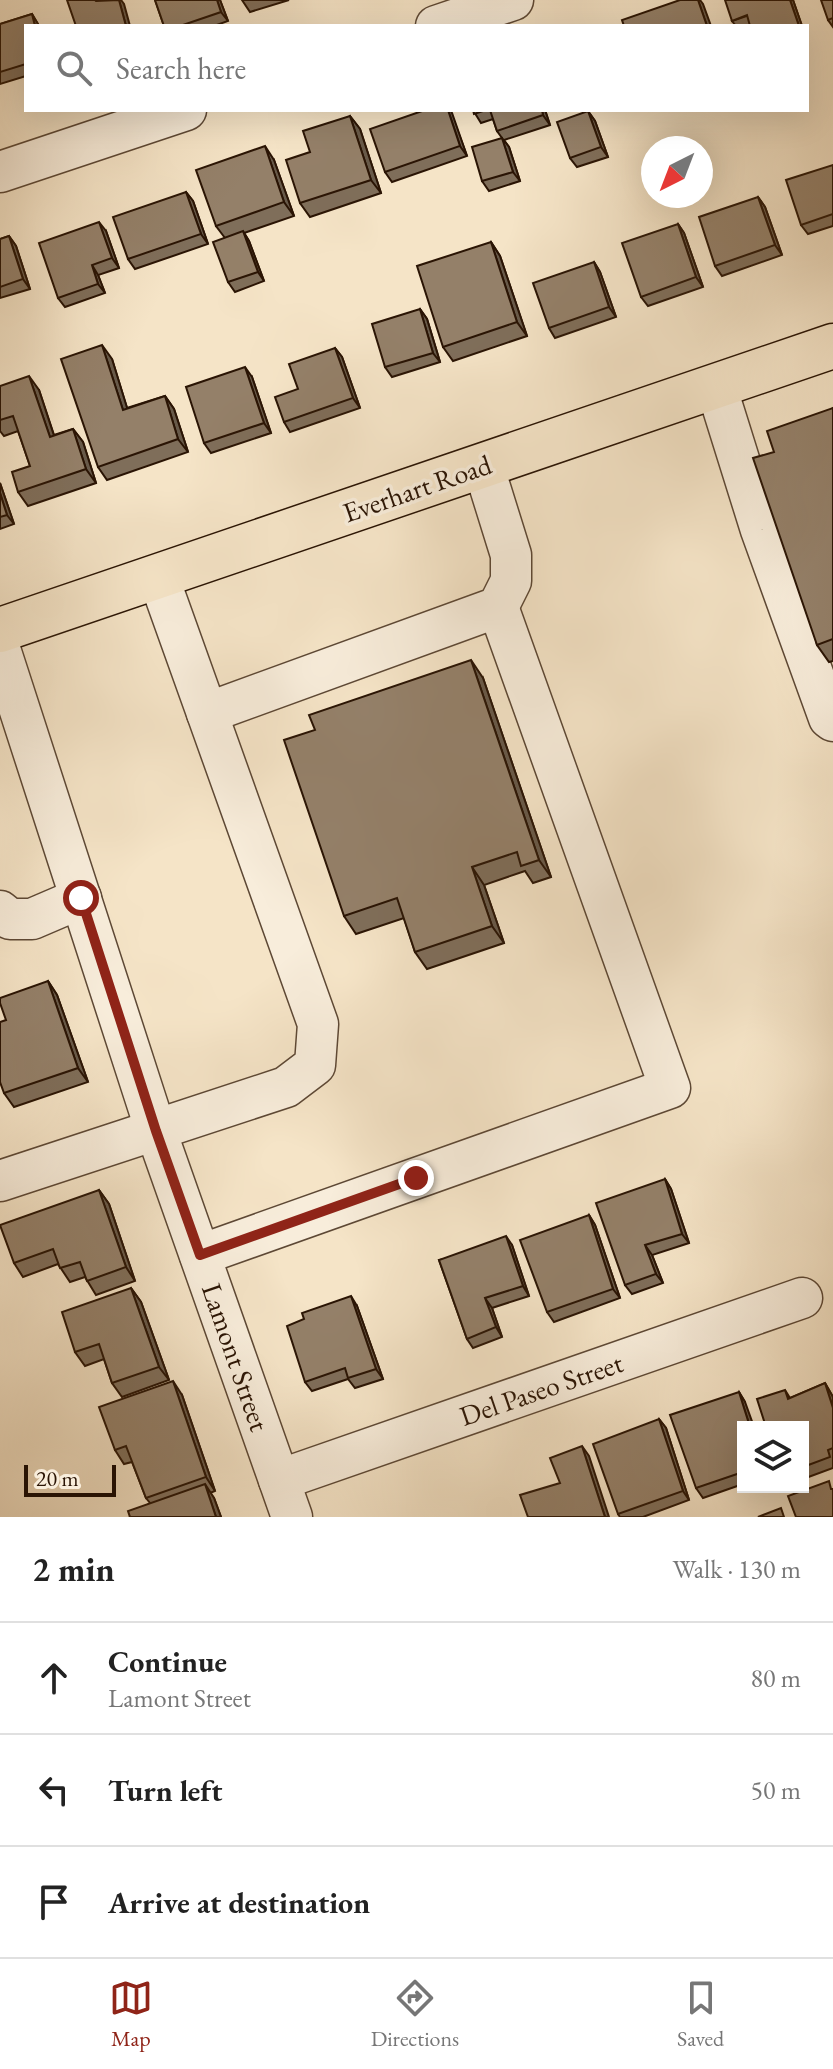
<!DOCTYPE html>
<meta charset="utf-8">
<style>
:root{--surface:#fff;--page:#f6f6f6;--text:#222;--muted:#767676;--line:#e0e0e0;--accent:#8f2418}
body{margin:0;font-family:"EB Garamond",serif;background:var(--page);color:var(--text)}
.controls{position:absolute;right:24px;bottom:24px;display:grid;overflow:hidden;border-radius:0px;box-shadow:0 8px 32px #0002}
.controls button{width:72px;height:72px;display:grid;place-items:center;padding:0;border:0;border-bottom:2px solid var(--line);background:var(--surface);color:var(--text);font:40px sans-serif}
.compass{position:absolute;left:641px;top:136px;width:72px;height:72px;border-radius:50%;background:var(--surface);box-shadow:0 8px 32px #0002;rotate:222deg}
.scale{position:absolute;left:24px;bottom:20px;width:92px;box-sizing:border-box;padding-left:8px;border:4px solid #2a1404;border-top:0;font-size:22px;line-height:28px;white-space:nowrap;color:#2a1404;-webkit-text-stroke:6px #f8eddb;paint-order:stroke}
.stop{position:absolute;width:24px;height:24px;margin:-18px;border:6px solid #8f2418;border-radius:50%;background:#fff}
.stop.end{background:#8f2418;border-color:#fff;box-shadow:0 2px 8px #0008}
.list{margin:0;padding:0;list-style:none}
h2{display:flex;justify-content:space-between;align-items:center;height:104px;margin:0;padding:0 32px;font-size:34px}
h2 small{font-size:26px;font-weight:400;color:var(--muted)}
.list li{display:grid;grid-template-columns:52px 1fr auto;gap:24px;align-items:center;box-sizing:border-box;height:112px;padding:0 32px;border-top:2px solid var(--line)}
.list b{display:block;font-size:30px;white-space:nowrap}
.list p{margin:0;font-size:26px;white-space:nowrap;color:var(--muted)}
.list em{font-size:26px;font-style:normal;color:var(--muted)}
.icon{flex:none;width:44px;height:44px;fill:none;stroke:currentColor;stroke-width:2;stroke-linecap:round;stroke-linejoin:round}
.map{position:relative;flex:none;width:833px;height:1517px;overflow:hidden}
.search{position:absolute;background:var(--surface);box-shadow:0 8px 32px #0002;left:24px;right:24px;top:24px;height:88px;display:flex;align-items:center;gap:20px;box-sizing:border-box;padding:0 28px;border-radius:0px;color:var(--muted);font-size:30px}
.sheet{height:440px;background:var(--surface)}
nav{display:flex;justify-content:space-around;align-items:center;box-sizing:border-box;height:112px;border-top:2px solid var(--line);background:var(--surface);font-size:22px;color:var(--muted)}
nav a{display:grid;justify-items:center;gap:4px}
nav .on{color:var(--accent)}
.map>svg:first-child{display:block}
</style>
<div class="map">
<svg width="833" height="1517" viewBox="0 0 833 1517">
<rect width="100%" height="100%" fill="#f5e4c7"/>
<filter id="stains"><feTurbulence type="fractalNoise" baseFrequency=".0025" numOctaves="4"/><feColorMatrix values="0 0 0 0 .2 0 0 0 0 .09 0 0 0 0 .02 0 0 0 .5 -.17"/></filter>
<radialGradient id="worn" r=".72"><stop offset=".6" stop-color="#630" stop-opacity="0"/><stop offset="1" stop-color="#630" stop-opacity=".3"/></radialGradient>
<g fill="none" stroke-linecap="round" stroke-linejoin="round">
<defs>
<g id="minor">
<path d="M436,26L513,0"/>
<path d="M0,172L186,110"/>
<path d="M716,386L761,530L829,718L833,721"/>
<path d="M158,576L207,713L498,607L511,581V555L483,465"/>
<path d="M0,649L156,1131L292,1517"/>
<path d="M0,911L10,919H32L81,898"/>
<path d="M0,1181L286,1087L315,1065L318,1024L207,713"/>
<path d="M200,1255L670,1088L498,607"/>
<path d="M279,1480L802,1298"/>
</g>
<path id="major" d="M0,630L833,346"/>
</defs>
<use href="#minor" stroke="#5d4835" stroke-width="43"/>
<use href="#major" stroke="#2a1404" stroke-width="47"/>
<use href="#minor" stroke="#f8eddb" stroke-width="40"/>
<use href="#major" stroke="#f5e4c7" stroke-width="44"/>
</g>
<g fill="#7f6e5a" stroke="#2a1404" stroke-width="2">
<path d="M155,0H220L228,21L214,26H164Z"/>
<path d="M242,0H289L250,12Z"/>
<path d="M793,0L802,26H736L732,21Z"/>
<path d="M833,0V27L828,20Z"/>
<path d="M32,14L39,26H26V76L0,84V24Z"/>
<path d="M425,110H450L467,156L392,182L385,172Z"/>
<path d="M473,110H545L550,125L504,140L509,147L520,181L489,191L482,181L502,138L497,131L493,119L481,123Z"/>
<path d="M588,111L595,121L608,157L577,167L570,158Z"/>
<path d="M350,116L360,129L381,193L310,217L300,203L310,152Z"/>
<path d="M274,160L294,216L244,233L249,241L264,281L235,292L228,282L225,238L216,226Z"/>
<path d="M833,165V226L808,234L801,225Z"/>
<path d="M186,192L193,201L208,244L135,269L128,259Z"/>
<path d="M758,197L765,207L782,255L722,276L715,266Z"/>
<path d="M678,224L684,233L703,287L648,306L641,297Z"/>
<path d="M106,231L119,268L98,275L105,293L65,307L58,298Z"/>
<path d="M9,236L16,246L30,289L0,298V239Z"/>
<path d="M491,242L500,256L527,336L453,361L443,347Z"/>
<path d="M594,262L600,272L616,317L555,338L549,328Z"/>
<path d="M420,309L427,319L440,362L392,377L385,367Z"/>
<path d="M335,348L342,357L360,408L290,432L284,422L298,389Z"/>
<path d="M112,359L127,408L165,396L174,409L188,452L107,480L98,467Z"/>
<path d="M252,377L271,433L211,453L204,443Z"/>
<path d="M0,386L39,390L54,435L73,429L83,442L96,483L28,506L18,492L30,466L18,431L4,436L0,431Z"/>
<path d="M833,408V661L829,662L817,645L774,452Z"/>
<path d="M0,483L14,524L0,529Z"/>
<path d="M483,678L551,877L533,883L525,871L484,885L504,943L427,969L415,952L404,918L356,934L344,916Z"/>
<path d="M48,981L57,995L88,1082L14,1107L4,1093L6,1020Z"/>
<path d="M665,1179L671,1189L689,1243L652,1255L663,1283L632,1294L625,1285Z"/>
<path d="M99,1190L109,1204L135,1281L96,1295L85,1277L70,1282L58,1264L23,1277L14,1263Z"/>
<path d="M589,1215L595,1225L620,1298L554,1322L547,1312Z"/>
<path d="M512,1245L529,1296L492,1308L502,1337L473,1348L467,1339L439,1260Z"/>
<path d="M131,1288L141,1302L169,1380L122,1397L112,1383L104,1359L85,1366L75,1352Z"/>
<path d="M357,1306L383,1379L355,1388L348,1379L312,1391L305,1382Z"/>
<path d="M825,1383L833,1397V1468L803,1479V1427L785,1390L790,1398Z"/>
<path d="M739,1392L745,1402L743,1427V1484L703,1498L696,1488Z"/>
<path d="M182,1395L215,1491L210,1493L214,1498L221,1517H130L150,1503L146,1498L132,1462L124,1464L115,1450Z"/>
<path d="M659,1419L666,1428L689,1500L643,1517H620L618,1514Z"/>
</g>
<g fill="#685a4a" stroke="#2a1404" stroke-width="2">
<path d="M119,0H121L124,4L130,26H126Z"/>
<path d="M217,0H220L228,21L221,12Z"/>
<path d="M698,0H700L703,4L711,26H707Z"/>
<path d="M790,0H793L802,26H799Z"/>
<path d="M32,14L38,24L39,26H35Z"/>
<path d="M448,110H450L452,113L467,156L460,146Z"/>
<path d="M542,110H545L550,125L543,115Z"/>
<path d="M588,111L595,121L608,157L601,147Z"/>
<path d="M350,116L360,129L381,193L371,180Z"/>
<path d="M502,138L509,147L520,181L513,172Z"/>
<path d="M265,146L274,160L294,216L284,202Z"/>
<path d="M186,192L193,201L208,244L201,234Z"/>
<path d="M758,197L765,207L782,255L775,245Z"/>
<path d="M99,222L106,231L119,268L112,258Z"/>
<path d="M678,224L684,233L703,287L696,277Z"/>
<path d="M243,231L249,241L264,281L258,272Z"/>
<path d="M9,236L16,246L30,289L23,279Z"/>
<path d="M491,242L500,256L527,336L517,322Z"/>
<path d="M594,262L600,272L616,317L609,307Z"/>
<path d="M92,265L98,275L105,293L98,284Z"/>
<path d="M420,309L427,319L440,362L433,353Z"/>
<path d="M102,345L112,359L132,424L123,410Z"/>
<path d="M335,348L342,357L360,408L353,398Z"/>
<path d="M245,367L252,377L271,433L264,423Z"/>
<path d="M29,376L39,390L59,451L50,437Z"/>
<path d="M165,396L174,409L188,452L178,439Z"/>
<path d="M73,429L83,442L96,483L86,469Z"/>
<path d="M0,483L14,524L7,515L0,493Z"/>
<path d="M471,660L483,678L551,877L539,860Z"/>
<path d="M472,867L484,885L504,943L492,926Z"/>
<path d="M48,981L57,995L88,1082L78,1068Z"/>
<path d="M665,1179L671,1189L689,1243L682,1234Z"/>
<path d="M99,1190L109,1204L135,1281L126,1267Z"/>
<path d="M589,1215L595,1225L620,1298L613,1289Z"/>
<path d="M506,1236L512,1245L529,1296L523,1286Z"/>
<path d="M645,1245L652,1255L663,1283L656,1274Z"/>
<path d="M131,1288L141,1302L169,1380L159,1367Z"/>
<path d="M351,1296L357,1306L383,1379L376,1369Z"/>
<path d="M485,1298L492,1308L502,1337L496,1327Z"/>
<path d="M173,1381L182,1395L215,1491L206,1477Z"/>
<path d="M825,1383L833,1397V1408Z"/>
<path d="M739,1392L745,1402L754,1427H750Z"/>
<path d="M659,1419L666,1428L689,1500L683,1491Z"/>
<path d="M582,1446L589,1456L609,1517H605Z"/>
<path d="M205,1484L214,1498L221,1517H216Z"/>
</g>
<g fill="#948069" stroke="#2a1404" stroke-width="2">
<path d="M67,0H95L96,1L119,0L126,26H76Z"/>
<path d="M155,0H217L221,12L180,26H164Z"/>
<path d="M680,0H698L707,26H624L622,20Z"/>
<path d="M725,0H790L799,26H750L747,15L732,21Z"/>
<path d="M821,0H833V18L828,20Z"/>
<path d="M32,14L35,26H26V64L0,72V24Z"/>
<path d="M425,110H448L460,146L385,172L370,129Z"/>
<path d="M473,110H486L474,114Z"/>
<path d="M490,110H542L543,115L497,131Z"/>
<path d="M588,111L601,147L570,158L557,122Z"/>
<path d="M350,116L371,180L300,203L286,160L310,152L303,131Z"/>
<path d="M502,138L513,172L482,181L472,147Z"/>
<path d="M265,146L284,202L216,226L196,170Z"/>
<path d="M833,165V214L801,225L786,180Z"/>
<path d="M186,192L201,234L128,259L113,217Z"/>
<path d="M758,197L775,245L715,266L699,217Z"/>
<path d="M99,222L112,258L92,265L98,284L58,298L39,243Z"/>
<path d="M678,224L696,277L641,297L622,243Z"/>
<path d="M243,231L258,272L228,282L213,242Z"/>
<path d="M9,236L23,279L0,287V239Z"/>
<path d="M491,242L517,322L443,347L417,266Z"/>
<path d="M594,262L609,307L549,328L533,283Z"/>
<path d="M420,309L433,353L385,367L372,324Z"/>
<path d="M102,345L123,410L165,396L178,439L98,467L61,359Z"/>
<path d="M335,348L353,398L284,422L275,397L298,389L289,364Z"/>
<path d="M245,367L264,423L204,443L186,387Z"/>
<path d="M29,376L50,437L73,429L86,469L18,492L12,472L30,466L13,416L0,420V386Z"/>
<path d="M833,408V639L817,645L753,458L774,452L767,431Z"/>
<path d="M0,493L7,515L0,517Z"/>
<path d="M471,660L539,860L521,866L517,852L472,867L492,926L415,952L397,898L344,916L284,740L315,730L309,715Z"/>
<path d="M48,981L78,1068L4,1093L0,1082V1022L6,1020L0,1003V998Z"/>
<path d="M665,1179L682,1234L645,1245L656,1274L625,1285L596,1203Z"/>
<path d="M99,1190L126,1267L87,1281L80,1262L60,1268L53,1249L14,1263L0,1225Z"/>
<path d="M589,1215L613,1289L547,1312L520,1240Z"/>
<path d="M506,1236L523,1286L485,1298L496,1327L467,1339L439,1260Z"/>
<path d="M131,1288L159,1367L112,1383L99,1344L75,1352L62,1312Z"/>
<path d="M351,1296L376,1369L348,1378L345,1368L305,1382L287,1326L304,1319L302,1313Z"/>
<path d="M173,1381L206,1477L146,1498L126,1446L115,1450L99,1407Z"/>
<path d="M825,1383L833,1408V1448L828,1450L830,1457L803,1467V1427H766L757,1399L785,1390L788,1399Z"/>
<path d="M739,1392L750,1427H743V1472L696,1488L670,1415Z"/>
<path d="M659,1419L683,1491L618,1514L593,1444Z"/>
<path d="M582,1446L605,1517H528L520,1495L560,1483L550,1458Z"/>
<path d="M829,1481L831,1489H833V1517H796L788,1496Z"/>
<path d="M205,1484L216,1517H130L128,1511Z"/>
<path d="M781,1508L784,1517H758Z"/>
</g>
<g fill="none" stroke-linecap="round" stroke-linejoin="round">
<path stroke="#8f2418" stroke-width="10" d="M81,898L156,1131L200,1255L416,1178"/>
</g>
<g text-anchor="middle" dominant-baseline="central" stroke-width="7" stroke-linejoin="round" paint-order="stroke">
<g font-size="28" fill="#2a1404" stroke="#f8eddb">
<text transform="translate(417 488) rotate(-19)">Everhart Road</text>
<text transform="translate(236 1357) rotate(71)">Lamont Street</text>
<text transform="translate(541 1389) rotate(-19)">Del Paseo Street</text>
</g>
</g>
<rect width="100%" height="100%" filter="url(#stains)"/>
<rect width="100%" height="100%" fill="url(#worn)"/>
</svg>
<div class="controls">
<button><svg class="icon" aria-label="layers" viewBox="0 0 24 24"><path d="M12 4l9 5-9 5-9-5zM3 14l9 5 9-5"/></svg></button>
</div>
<svg class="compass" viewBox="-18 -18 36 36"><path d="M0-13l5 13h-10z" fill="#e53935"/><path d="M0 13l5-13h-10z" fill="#767676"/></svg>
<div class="scale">20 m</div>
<div class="stop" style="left:81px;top:898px"></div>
<div class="stop end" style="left:416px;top:1178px"></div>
<div class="search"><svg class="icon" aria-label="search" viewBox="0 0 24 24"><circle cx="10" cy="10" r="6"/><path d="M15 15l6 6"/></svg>Search here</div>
</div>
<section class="sheet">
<h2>2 min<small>Walk · 130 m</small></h2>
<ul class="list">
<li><svg class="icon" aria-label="ahead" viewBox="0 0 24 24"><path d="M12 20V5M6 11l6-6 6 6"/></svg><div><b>Continue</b><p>Lamont Street</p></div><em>80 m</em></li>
<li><svg class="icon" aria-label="left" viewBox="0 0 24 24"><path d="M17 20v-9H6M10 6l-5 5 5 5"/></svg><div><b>Turn left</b></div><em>50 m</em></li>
<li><svg class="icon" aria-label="arrive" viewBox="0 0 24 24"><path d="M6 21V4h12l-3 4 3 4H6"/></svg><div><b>Arrive at destination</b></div></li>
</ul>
</section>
<nav>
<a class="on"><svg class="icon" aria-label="map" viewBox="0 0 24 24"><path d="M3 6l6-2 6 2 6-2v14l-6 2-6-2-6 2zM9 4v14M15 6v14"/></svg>Map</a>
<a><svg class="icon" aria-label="directions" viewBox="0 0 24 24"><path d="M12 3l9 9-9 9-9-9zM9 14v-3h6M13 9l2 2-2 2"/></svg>Directions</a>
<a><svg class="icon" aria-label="saved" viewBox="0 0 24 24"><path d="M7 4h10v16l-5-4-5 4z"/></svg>Saved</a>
</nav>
